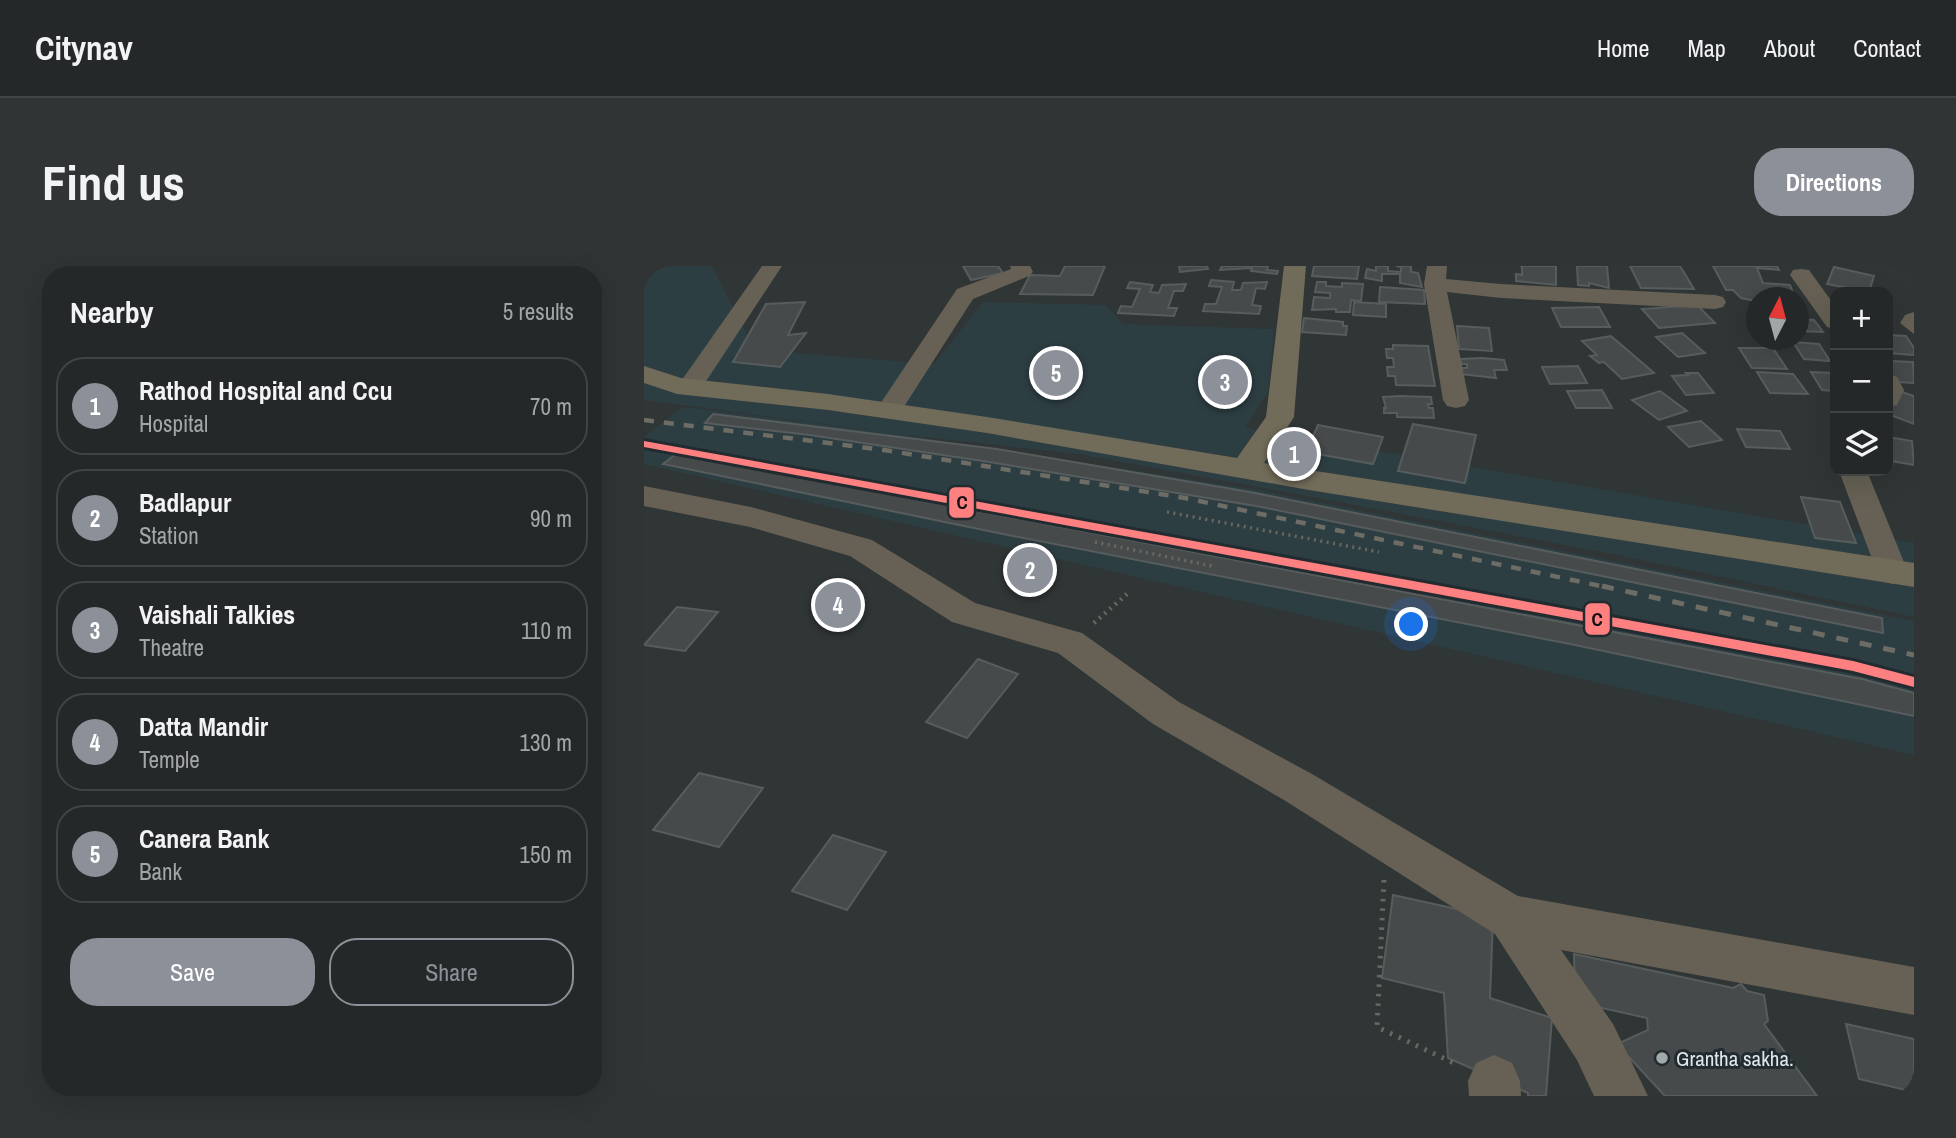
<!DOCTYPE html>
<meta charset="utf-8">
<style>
:root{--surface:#242828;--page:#303434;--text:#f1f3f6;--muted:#a3a6a8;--line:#414445;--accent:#8c9099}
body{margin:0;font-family:"Archivo Narrow",sans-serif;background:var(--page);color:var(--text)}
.controls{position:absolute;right:21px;top:21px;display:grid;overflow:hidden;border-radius:14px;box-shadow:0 7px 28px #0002}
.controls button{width:63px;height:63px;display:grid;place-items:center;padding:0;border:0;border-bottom:2px solid var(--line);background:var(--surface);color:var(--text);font:35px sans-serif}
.compass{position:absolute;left:1102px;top:21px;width:63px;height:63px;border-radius:50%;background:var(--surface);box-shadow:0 7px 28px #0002;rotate:6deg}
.you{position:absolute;left:768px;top:359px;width:24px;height:24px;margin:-18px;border:5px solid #fff;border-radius:50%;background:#1a73e8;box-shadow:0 0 0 10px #1a73e833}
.badge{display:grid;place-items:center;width:46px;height:46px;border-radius:50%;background:var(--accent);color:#fff;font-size:23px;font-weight:700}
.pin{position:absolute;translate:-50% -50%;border:4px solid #fff;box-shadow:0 2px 7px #0006}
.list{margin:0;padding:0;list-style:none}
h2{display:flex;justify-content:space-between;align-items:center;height:91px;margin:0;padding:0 28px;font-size:30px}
h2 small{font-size:23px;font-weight:400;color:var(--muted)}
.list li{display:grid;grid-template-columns:46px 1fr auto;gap:21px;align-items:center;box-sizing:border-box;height:98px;margin:0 14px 14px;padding:0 14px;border:2px solid var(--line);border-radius:28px}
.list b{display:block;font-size:26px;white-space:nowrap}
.list p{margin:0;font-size:23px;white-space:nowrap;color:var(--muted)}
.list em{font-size:23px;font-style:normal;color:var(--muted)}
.actions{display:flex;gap:14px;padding:21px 28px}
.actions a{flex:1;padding:16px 0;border:2px solid var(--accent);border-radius:28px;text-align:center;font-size:24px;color:var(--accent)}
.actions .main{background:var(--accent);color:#fff}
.icon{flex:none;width:38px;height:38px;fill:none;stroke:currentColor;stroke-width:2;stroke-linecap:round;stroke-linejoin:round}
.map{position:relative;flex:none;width:1270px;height:830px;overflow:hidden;border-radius:28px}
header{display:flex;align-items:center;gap:42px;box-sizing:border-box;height:98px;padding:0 35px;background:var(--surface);border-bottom:2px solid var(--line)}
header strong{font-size:33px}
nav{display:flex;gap:38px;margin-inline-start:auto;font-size:24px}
.intro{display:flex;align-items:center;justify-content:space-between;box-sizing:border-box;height:168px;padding:0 42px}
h1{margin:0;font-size:49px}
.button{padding:18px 32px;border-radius:28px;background:var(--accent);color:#fff;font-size:24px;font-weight:700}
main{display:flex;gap:42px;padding:0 42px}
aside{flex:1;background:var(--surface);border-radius:28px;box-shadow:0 7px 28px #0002}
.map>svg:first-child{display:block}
</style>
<header>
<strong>Citynav</strong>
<nav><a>Home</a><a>Map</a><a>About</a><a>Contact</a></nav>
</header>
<div class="intro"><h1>Find us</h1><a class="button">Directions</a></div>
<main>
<aside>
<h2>Nearby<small>5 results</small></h2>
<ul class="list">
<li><span class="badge">1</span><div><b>Rathod Hospital and Ccu</b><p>Hospital</p></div><em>70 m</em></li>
<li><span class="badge">2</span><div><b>Badlapur</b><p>Station</p></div><em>90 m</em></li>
<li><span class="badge">3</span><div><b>Vaishali Talkies</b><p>Theatre</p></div><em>110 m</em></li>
<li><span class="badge">4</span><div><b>Datta Mandir</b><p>Temple</p></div><em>130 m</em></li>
<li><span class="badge">5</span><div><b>Canera Bank</b><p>Bank</p></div><em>150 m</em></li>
</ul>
<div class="actions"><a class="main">Save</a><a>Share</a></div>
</aside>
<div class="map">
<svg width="1270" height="830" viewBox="0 0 1270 830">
<rect width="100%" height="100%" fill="#303536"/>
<path fill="#2d3e43" d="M0,0H68L111,84L290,98L339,36L462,39L479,58L630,63L624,126L601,162L1270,277V351L969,288L642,226L434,188L253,168L608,223L1270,355V489L0,198V171L39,141L249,167L0,134Z"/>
<g fill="#464a4b" stroke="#575c5d" stroke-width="2">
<path d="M319,0H354L359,7L327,14Z"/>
<path d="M421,0H461L449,29L376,28L386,9L416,10Z"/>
<path d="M535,0H563L564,3L536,6Z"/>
<path d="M578,0H624L623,4L634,5L633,8L607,5L608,2L576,4Z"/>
<path d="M670,0H715L713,13L668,10Z"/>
<path d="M732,0H744V5L757,6V1L752,0H767V6L774,7L778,21L756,17V8H738V15L721,12L723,3L732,5Z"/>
<path d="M876,0H912V19L872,15V8L878,9V0Z"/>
<path d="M933,0H963L965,22L945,17V20L934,19Z"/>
<path d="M986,0H1036L1050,23L997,22Z"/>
<path d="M1069,0H1133L1135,4L1113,2L1119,17L1146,19L1151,32H1112V35L1097,32L1089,24H1082Z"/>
<path d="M1190,1L1230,10L1225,26L1183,18Z"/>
<path d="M567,14L590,16L588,24H597L599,17L623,16L621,23L612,22L608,39L617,40L615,48L559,45L561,38H572L578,21L565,20Z"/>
<path d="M486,16L509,19L506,26L515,27L518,19L542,18L539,25H530L524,42H533L530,50L474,47L477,40L488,41L496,23L483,22Z"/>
<path d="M673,16H682V20L698,21V17L719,18L717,35L707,34L706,46H692V43L668,44L670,31L686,32V27L671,26Z"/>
<path d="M736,21L780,24L781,38L735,36Z"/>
<path d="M161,36L144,69L162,67L136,101L89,96L122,38Z"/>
<path d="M710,36L742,38V51L709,49Z"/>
<path d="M1053,39L1071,57L1015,62L998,43Z"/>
<path d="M955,41L966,61H917L908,42Z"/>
<path d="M660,52L699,56V60H703L702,69L658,66Z"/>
<path d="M1154,53L1170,54L1179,66L1154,65Z"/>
<path d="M813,60L845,62L848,85L815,83Z"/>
<path d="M1038,67L1061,87L1034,91L1012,71Z"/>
<path d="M1244,69L1262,70L1270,82V89L1244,87Z"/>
<path d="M967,70L1010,107L978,113L960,96L955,97L946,90L953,89L938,75Z"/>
<path d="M1149,76L1175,78L1186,95L1160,93Z"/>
<path d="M749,79L784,80L791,120L752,119L751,110H744L743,101H750L749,92H743L742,83H749Z"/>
<path d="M1095,82H1129L1143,103L1108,102Z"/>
<path d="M838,92L860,94L863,104H850L852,112L817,108L816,102H823V98H817V93Z"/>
<path d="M1244,95L1269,96L1270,117L1252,116L1244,105Z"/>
<path d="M934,100L943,117L906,118L898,101Z"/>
<path d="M1113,106L1149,108L1164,128L1126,127Z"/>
<path d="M1167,106L1191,107V125L1178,124Z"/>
<path d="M1042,107H1054L1070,127L1042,129L1028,110L1044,109Z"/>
<path d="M958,124L968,142H932L923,125Z"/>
<path d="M1016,125L1043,145L1015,154L988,134Z"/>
<path d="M1258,126L1270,130V158L1244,148V142Z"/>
<path d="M757,130L787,131L788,138H784L785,142H789L790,152L753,151V147H740V142H742L739,131Z"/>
<path d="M69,148L353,183L606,226L1238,352L1239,367L612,240L345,196L166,169L61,157Z"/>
<path d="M1057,155L1078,174L1045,181L1024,161Z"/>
<path d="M769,158L832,169L821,217L754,205Z"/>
<path d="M674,159L739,171L729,198L662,186Z"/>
<path d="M1093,163L1136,165L1146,183L1102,181Z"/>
<path d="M1244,171L1268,175L1270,199L1247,195L1248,198L1244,197Z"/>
<path d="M32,188L1218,413L1270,427V450L931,379L359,268L19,198Z"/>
<path d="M1157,231L1196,236L1212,277L1171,272Z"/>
<path d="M33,341L74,346L41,385L0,379Z"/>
<path d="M334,393L374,408L323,472L282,456Z"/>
<path d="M55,507L119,522L75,581L9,564Z"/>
<path d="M189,569L242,586L203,644L148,625Z"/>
<path d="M749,629L849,651L846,732L908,752L902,830H884V827L804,792L800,727L738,712Z"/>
<path d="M930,688L1089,722L1097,718L1103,725L1120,729L1124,755L1120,758L1173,830H1021L973,778L1004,764L1003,752L931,736Z"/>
<path d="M1202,758L1270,773V826L1215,813Z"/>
</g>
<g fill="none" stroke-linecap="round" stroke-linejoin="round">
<g stroke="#696860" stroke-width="3.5" stroke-dasharray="2 4.5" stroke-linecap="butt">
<path d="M523,246L735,286"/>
<path d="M451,276L568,300"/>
</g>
<path stroke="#696860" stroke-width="4.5" stroke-dasharray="2 5" stroke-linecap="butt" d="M450,357L483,328"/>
<path stroke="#696860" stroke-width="5" stroke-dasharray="2.5 7" stroke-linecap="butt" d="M740,614L733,761L814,799"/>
<path fill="#666154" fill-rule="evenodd" d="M1270,46V68L1256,57L1261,49Z"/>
<g fill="#666154" fill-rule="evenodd">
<path d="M118,0H138L55,126L46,129L37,126L33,121Z"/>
<path d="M366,0H386L389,6L385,10L329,33L254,150L245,152L236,150L232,144L313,23L367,3Z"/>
<path d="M783,0H803L802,13L857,18L1071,29L1079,31L1082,36L1079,41L1071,43L857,32L803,26L825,134L821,140L812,142L803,140L799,134L780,18Z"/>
<path d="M1157,3L1165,4L1191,40V63L1183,61L1146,9L1149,4Z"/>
<path d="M1244,108L1253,111L1260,124L1253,139L1244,141Z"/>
<path d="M1195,205H1223L1264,306L1260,314L1248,318L1236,314Z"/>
<path d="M0,220L107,241L228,274L331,337L438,367L535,436L668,508L874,630L1270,701V749L917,684L969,758L1004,830H950L933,794L851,668L640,534L509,458L414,387L308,356L206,290L106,261L0,240Z"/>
<path d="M850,789L868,797L876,815L877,830H825L824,815L832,797Z"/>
</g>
<path fill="#716b59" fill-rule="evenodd" d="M640,0H662L650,151L620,197L1270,297V321L665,224L343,167L184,144L33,128L0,117V100L37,112L184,128L343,151L593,192L622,151Z"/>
<path stroke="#6d6c65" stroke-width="4.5" stroke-dasharray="10 10" stroke-linecap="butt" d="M0,154L240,184L541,232L966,322"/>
<path stroke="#6d6c65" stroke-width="5" stroke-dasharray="12 12" stroke-linecap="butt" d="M958,320L1270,389"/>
<defs>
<path id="rail-1" d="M0,175L1209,395L1270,411V421L1209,405L0,181Z"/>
</defs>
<use href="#rail-1" stroke="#222c30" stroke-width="6"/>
<use href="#rail-1" fill="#ff8080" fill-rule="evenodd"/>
</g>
<circle fill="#a2a9ab" stroke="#222c30" stroke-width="2.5" cx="1018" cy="792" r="7"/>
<g text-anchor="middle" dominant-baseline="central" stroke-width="6" stroke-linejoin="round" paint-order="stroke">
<g font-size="21" fill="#e0e7ea" stroke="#222c30" text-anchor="start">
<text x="1032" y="792">Grantha sakha.</text>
</g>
</g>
<g stroke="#222c30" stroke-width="2.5">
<rect x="304" y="220" width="27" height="33" rx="7" fill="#ff8080"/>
<rect x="940" y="336" width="27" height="34" rx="7" fill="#ff8080"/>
</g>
<g font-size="19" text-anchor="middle" font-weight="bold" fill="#111">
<text x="318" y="243">C</text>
<text x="953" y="360">C</text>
</g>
</svg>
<div class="controls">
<button>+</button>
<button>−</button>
<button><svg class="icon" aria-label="layers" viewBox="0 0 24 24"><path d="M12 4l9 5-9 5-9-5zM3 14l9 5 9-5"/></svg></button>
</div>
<svg class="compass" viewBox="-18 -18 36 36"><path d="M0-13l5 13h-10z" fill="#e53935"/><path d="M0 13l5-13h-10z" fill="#a3a6a8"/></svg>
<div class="you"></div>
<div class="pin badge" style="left:650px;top:188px">1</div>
<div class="pin badge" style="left:386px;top:304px">2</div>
<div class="pin badge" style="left:581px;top:116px">3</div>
<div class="pin badge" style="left:194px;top:339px">4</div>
<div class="pin badge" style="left:412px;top:107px">5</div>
</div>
</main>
